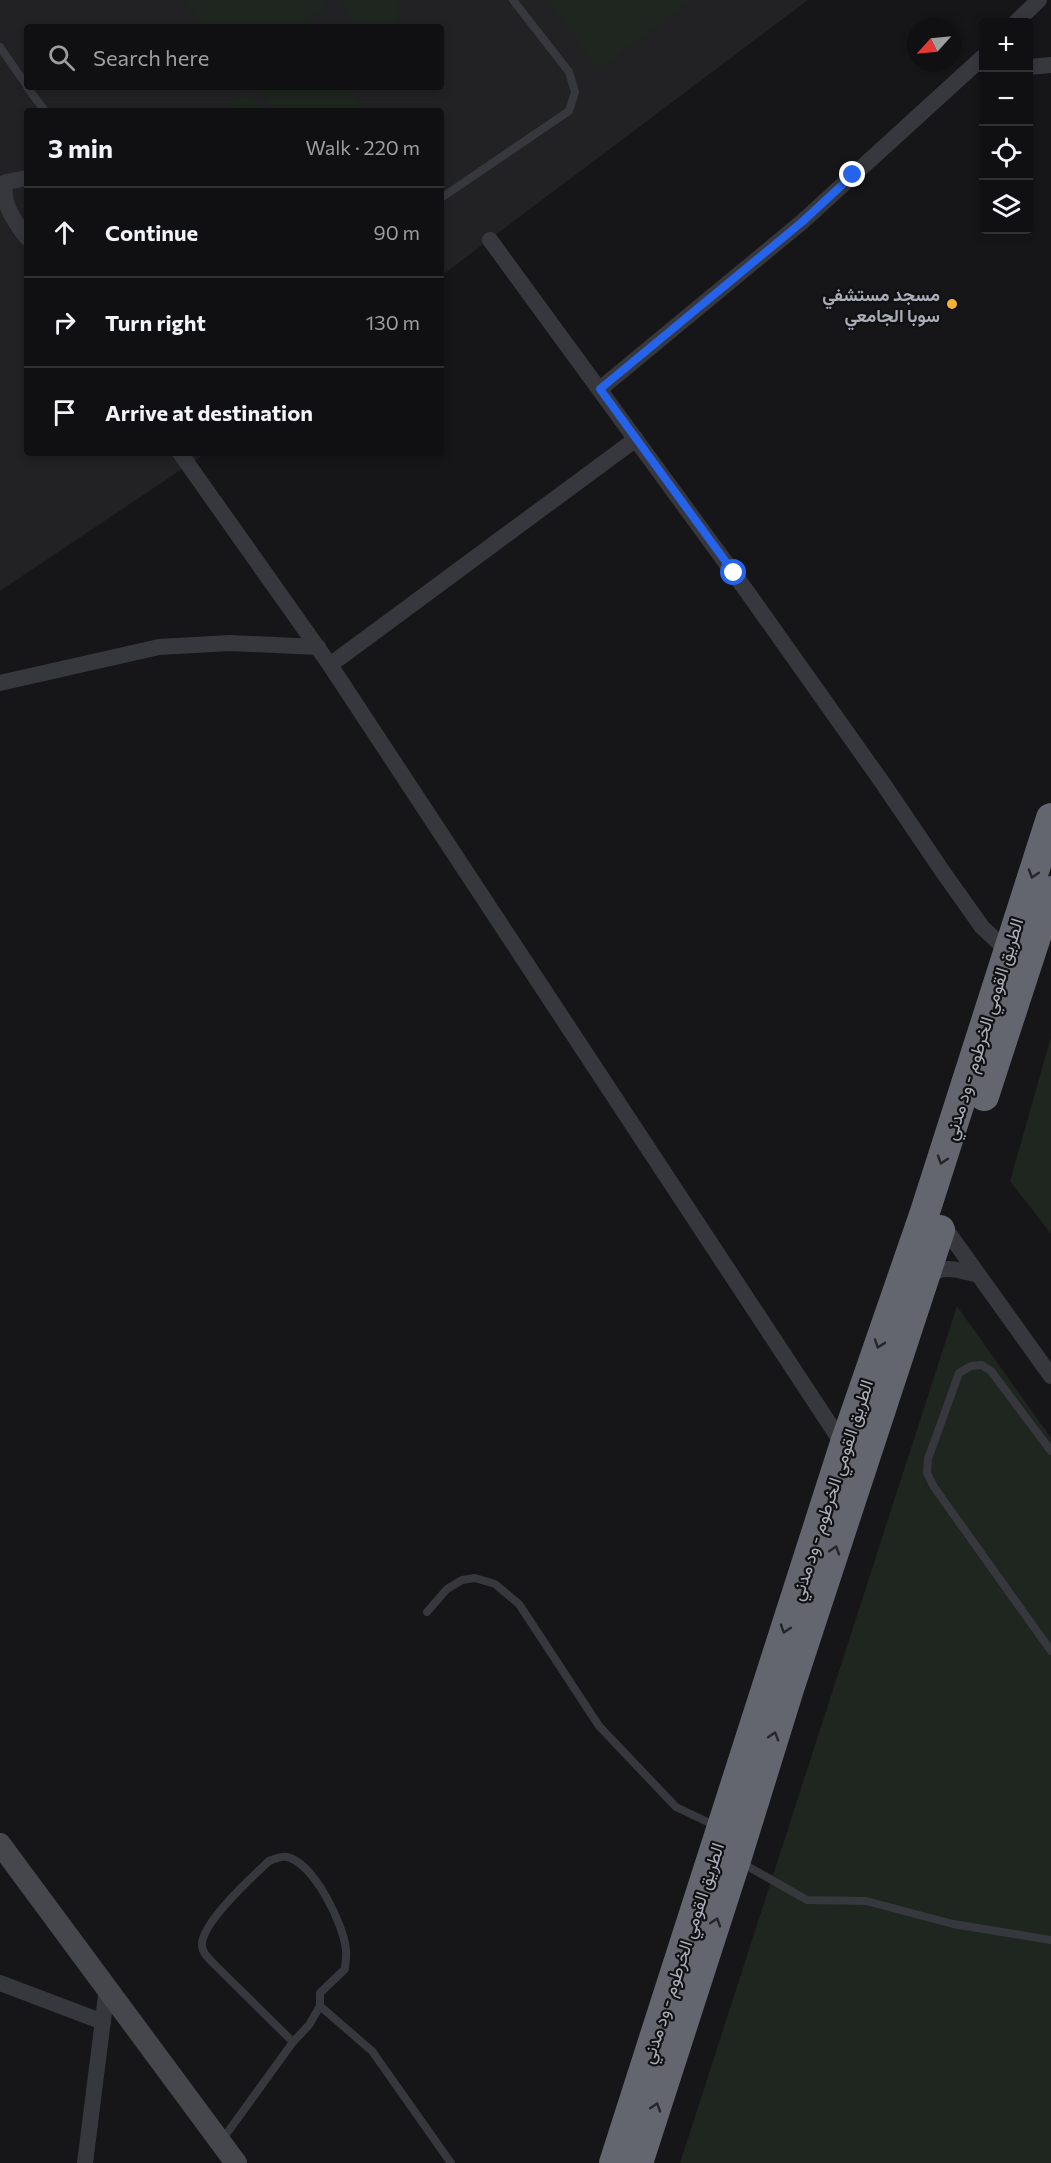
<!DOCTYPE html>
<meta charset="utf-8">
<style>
:root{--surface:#101012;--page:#19191b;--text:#f1f3f6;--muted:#9c9d9f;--line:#303032}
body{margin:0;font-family:Commissioner,Vazirmatn,sans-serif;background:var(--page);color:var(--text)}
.controls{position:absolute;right:18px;top:18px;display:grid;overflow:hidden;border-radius:6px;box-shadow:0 3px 9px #0003}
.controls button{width:54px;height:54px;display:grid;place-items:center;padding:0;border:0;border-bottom:2px solid var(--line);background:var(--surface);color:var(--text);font:30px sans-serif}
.compass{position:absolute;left:907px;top:18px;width:54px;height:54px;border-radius:50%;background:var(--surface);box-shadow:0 3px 9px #0003;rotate:243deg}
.stop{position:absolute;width:18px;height:18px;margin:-14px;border:4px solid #2563eb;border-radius:50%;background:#fff}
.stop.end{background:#2563eb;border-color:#fff;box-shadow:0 2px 6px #0008}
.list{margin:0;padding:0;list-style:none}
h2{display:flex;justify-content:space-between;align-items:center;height:78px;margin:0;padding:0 24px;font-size:26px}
h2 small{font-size:20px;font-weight:400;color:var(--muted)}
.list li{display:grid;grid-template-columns:39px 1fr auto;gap:18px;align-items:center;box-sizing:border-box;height:90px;padding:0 24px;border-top:2px solid var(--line)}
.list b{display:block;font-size:22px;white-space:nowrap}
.list em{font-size:20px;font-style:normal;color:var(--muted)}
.icon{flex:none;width:33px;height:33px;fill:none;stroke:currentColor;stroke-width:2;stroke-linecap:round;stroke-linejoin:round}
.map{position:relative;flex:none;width:1051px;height:2163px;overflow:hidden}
.search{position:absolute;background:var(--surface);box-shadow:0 3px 9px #0003;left:24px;top:24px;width:420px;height:66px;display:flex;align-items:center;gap:15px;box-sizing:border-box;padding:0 21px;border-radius:6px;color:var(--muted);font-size:22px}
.panel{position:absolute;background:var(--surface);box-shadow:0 3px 9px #0003;left:24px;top:108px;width:420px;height:348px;border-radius:6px}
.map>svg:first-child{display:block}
</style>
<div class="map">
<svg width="1051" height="2163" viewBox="0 0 1051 2163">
<rect width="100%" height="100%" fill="#161618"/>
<path fill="#222225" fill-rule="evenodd" d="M0,0H808L441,276V111H27V453H206L0,591ZM27,27H441V87H27Z"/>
<g fill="#1e261f">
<path d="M185,0H321L326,7L297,27H204Z"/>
<path d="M339,0H399L398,27H358Z"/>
<path d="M548,0H692L598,69Z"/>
<path d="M258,87H348L366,111H276Z"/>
<path d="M249,91L263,111H221Z"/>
<path d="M1051,1037V1234L1010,1181Z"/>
<path d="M957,1306L1051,1438V2163H680Z"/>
</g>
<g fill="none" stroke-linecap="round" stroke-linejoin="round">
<g stroke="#37383d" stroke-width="8">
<path d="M0,47L27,86"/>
<path d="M27,87L45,111"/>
<path d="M441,198L569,111L575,92L569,72L513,0"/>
<path d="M1051,1451L991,1371L982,1365L971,1366L959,1373L928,1459L927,1473L934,1487L1051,1651"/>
<path d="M427,1612L447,1589L462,1580L475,1578L495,1584L519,1604L599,1726L676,1807L716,1826"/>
<path d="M742,1863L807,1900L866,1901L953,1924L1051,1940"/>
<path d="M293,2042L215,1965C211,1960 202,1954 202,1946C200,1924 253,1876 269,1861C275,1859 280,1856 287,1857C314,1863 344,1925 346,1950C347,1956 345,1963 345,1969L320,1993V2006"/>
<path d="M222,2140L293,2042L309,2025L320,2006L372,2051L451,2163"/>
</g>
<g stroke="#37383d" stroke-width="16">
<path d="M1016,22L1039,0"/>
<path d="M1028,67L1051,65"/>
<path d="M27,178L6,182C0,202 15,222 27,238"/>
<path d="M490,240L748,593L882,782L943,872L982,927L1013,956"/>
<path d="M600,389L802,222L984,56"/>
<path d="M180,453L330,665L844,1446"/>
<path d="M330,665L636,439"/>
<path d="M0,683L159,647L230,643L318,647"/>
<path d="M942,1224L1051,1376"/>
<path d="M925,1275C949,1265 954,1269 978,1275"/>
<path d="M0,1983L103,2022"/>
<path d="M85,2163L107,1988"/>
</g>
<path stroke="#45474d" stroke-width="22" d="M0,1844L236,2163"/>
<g stroke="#63666e" stroke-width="30">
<path d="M984,1096L1051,891"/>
<path d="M614,2163L844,1446L924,1215L1051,818"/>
<path d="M638,2163L736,1860L789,1689L940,1230"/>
</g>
</g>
<defs><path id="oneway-chevron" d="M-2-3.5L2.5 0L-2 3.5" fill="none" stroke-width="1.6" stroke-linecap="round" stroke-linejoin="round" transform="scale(1.5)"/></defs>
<g stroke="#26262a">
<use href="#oneway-chevron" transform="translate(1033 874) rotate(108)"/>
<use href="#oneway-chevron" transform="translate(942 1160) rotate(108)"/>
<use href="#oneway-chevron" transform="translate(879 1344) rotate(109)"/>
<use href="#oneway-chevron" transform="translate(835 1550) rotate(-72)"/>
<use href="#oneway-chevron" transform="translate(785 1629) rotate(108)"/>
<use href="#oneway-chevron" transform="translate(774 1736) rotate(-73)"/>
<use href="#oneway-chevron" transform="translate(716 1922) rotate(-72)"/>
<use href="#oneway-chevron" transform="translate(656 2107) rotate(-72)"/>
</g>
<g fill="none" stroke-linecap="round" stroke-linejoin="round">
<path stroke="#2563eb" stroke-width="8" d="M734,573L600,389L802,222L853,175"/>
</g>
<circle fill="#f2b134" stroke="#111113" stroke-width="2" cx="952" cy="304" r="6"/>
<g text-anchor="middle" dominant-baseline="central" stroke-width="4.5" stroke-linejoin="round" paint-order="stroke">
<g font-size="18" font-weight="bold" fill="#a8adb8" stroke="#111113" text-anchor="end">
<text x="940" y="294">مسجد مستشفي<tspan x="940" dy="21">سوبا الجامعي</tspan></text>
</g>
<g font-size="18" fill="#a8adb8" stroke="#111113">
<text transform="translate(983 1029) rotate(-73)">الطريق القومي الخرطوم - ود مدني</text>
<text transform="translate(831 1490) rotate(-72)">الطريق القومي الخرطوم - ود مدني</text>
<text transform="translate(682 1953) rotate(-72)">الطريق القومي الخرطوم - ود مدني</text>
</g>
</g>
</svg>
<div class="controls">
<button>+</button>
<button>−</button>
<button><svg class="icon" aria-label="locate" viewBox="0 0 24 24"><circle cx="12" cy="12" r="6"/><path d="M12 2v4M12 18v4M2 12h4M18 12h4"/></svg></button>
<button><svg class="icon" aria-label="layers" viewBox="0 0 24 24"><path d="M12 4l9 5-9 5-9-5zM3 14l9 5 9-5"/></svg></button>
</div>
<svg class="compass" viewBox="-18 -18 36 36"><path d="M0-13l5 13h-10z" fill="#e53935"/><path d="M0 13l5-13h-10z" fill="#9c9d9f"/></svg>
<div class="stop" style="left:734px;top:573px"></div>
<div class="stop end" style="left:853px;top:175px"></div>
<div class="search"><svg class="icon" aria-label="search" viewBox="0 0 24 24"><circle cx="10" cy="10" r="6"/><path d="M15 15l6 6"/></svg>Search here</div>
<section class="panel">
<h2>3 min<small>Walk · 220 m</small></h2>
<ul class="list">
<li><svg class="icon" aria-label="ahead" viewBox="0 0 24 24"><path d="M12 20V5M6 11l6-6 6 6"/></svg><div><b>Continue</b></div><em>90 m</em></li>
<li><svg class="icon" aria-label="right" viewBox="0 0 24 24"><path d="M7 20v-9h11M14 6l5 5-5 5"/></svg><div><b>Turn right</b></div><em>130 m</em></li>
<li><svg class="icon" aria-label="arrive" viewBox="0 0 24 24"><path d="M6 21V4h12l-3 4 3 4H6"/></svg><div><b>Arrive at destination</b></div></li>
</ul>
</section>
</div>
